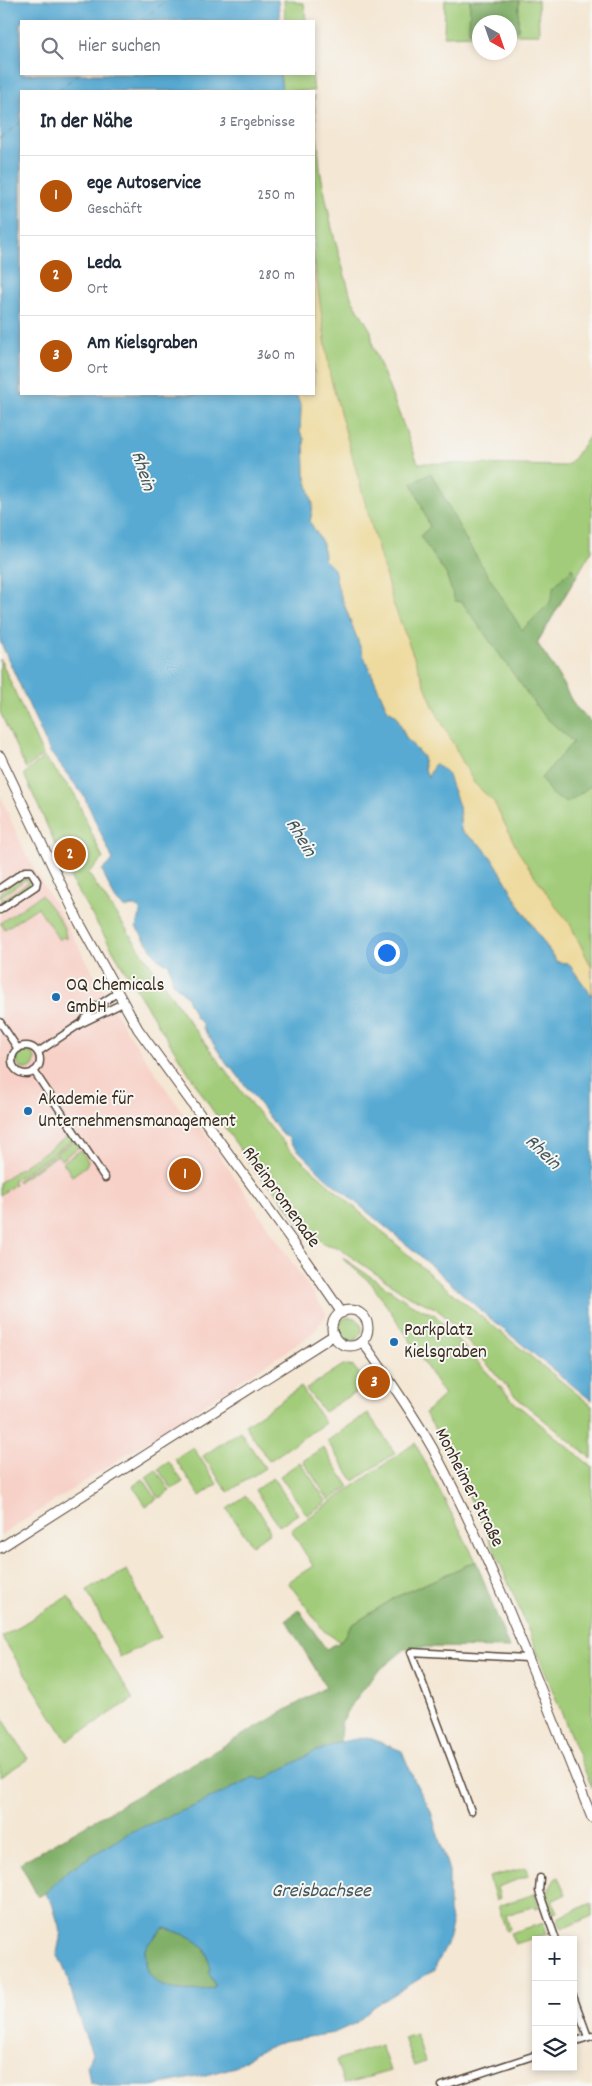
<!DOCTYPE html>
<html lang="de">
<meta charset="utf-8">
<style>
:root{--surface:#fff;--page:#f6f6f7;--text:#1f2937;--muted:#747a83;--line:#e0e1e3;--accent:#b45309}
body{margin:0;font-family:Dekko,sans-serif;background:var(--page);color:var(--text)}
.controls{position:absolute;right:15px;bottom:15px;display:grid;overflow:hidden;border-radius:0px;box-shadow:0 2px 8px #0003}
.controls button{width:45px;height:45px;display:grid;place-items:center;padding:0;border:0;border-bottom:1px solid var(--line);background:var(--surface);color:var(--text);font:25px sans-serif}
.compass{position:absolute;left:472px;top:15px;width:45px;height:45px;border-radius:50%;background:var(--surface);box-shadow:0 2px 8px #0003;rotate:140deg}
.you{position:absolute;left:386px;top:952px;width:18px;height:18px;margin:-12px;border:4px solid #fff;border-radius:50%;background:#1a73e8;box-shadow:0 0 0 8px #1a73e833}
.badge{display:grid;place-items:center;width:32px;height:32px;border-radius:50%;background:var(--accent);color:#fff;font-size:16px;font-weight:700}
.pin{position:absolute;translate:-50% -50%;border:2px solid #fff;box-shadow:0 1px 5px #0006}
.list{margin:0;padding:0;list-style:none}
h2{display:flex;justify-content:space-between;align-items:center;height:65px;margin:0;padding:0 20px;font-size:21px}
h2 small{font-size:16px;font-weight:400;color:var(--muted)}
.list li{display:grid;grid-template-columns:32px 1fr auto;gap:15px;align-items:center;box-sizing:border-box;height:80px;padding:0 20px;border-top:1px solid var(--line)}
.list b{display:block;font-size:19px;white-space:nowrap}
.list p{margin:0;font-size:16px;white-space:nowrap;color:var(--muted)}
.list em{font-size:16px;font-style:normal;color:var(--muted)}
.icon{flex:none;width:28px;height:28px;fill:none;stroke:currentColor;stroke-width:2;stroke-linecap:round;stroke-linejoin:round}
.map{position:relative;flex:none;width:592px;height:2086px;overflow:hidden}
.search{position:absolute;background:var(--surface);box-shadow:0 2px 8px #0003;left:20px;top:20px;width:295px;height:55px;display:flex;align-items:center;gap:12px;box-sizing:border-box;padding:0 18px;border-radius:0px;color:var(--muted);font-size:19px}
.panel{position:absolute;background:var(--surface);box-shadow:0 2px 8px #0003;left:20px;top:90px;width:295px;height:305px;border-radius:0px}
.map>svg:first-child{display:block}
</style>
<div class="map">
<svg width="592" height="2086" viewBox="0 0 592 2086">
<rect width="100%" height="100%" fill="#f6f6f2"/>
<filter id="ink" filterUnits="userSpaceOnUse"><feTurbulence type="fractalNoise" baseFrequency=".02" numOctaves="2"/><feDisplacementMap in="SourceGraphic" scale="10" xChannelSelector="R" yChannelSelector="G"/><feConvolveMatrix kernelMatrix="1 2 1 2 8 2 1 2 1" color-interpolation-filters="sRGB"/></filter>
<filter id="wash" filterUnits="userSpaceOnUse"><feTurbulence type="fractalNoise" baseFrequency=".0096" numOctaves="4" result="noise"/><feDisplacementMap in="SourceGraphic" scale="20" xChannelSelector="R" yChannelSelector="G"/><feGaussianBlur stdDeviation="1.12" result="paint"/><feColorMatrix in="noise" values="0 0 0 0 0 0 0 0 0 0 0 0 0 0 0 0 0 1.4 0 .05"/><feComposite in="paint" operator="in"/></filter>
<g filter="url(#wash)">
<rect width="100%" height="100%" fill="#f4e7d4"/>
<path fill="#f7d1c8" d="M0,794L25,853L124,1026L186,1118L197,1122L327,1314L310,1336L0,1536Z"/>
<g fill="#a2cc79" stroke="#6e7b4c">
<path d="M284,0H295V2L304,3L306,21H285Z"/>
<path d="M445,0H470L469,31H479V35L444,36Z"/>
<path d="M519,0H538L539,34H510V30H518Z"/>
<path d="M280,74H312L314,91H282Z"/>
<path d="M314,95L320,170L333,233L351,297L371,331L373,346L418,463L565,466L571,462L592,433V550L537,643L554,668L574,705L592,723V996L483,846L314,394Z"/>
<path d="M0,659L43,755L26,769L0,712Z"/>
<path d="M44,757L74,793L103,859L88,873L190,1023L251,1104L289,1149L440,1283L592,1406V1459L516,1397L446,1317L435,1308L407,1295L337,1247L325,1244L303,1228L275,1190L256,1172L211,1108L142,999L74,885L67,869L69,867L58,845L56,846L24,774Z"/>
<path d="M26,874L33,884L0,906V901L28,883L26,879L0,897V892Z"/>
<path d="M41,895C50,907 66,923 66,939L63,937L59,940L38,907L5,929L0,923Z"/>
<circle cx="26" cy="1060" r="9"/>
<path d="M70,1135L73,1140L13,1180L15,1184L0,1195V1182Z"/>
<path d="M74,1141L79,1147L61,1160L58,1155L18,1182L17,1180Z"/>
<path d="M81,1150L88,1161L86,1166L72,1176L63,1162Z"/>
<path d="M343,1258L411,1304L435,1315L515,1403L592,1467V1788C555,1699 522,1609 481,1521C463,1484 447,1448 425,1413L444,1395L408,1337L371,1283L344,1260Z"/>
<circle cx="350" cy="1329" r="12"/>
<path d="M343,1365L354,1367L369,1387L349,1396L324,1412L306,1389Z"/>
<path d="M301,1387L325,1423L269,1461L245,1425Z"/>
<path d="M368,1413L395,1453L354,1481L327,1441Z"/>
<path d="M240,1431L265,1468L228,1492L203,1456Z"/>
<path d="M415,1443L476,1561L396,1597L352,1625L340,1642L324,1631L288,1582L313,1566L291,1530Z"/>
<path d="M193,1447L217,1484L200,1496L175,1459Z"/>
<path d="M323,1447L349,1487L329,1500L303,1461Z"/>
<path d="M169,1462L183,1482L172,1489L158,1469Z"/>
<path d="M300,1462L327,1502L307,1515L280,1476Z"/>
<path d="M156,1470L170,1491L159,1498L146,1477Z"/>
<path d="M273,1478L298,1514L279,1526L255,1490Z"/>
<path d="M143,1479L157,1499L146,1506L133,1486Z"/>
<path d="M245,1496C256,1506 265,1518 270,1532L252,1545L227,1509Z"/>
<path d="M127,1570L160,1637L120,1657L87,1590Z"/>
<path d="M68,1596L133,1699L67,1741L2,1637Z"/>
<path d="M0,1714L28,1759L0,1777Z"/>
<path d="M526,1868L528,1876L497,1887L500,1898L496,1900L489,1877Z"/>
<path d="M558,1877L566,1894L552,1901L557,1912L552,1914L546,1894L555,1879Z"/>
<path d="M535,1894L539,1907L536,1908L535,1906L506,1915L510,1929L506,1930L498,1906Z"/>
<path d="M592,1903V1916L562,1929L557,1918Z"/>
<path d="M544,1923L547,1934L515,1944L510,1933Z"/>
<path d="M416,2034L425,2062L414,2066L404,2038Z"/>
<path d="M381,2045L390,2071L344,2084L336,2060Z"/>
</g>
<g fill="#81b069" stroke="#5e6d44">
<path d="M470,0H519L518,30H510V22H480L479,31H469Z"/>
<path d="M431,473L466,540L522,630L550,603L554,586L572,568L576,577L537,643L554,668L574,705L592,723V785L567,803L552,795L541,778L573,742L542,714L462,602L455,601L446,574L420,536L430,527L412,483Z"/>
<path d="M476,1561L509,1648L427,1647L405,1649L376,1673L353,1703L341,1723L340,1742L312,1753L263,1781L254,1777L67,1871L45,1893L38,1897L20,1863L326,1687L286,1620L299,1610L326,1649L340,1642L352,1625L396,1597Z"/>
<path d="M166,1928C193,1939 204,1936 211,1968L209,1973L215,1985L213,1988C187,1993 145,1994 146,1958C146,1955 145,1953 145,1950C147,1943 158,1934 162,1929Z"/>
</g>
<path fill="#eeda9e" stroke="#94825e" d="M314,260L330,376L393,603L433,706L474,783L494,802L518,851L556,907L569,922L592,968V996L568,963L557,962L522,910L496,864L482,846L461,831L459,806L428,778L424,767L423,757L406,738L396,715L387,709L362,652L338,588L334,569L324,559L323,544L310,522L313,505L305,474L304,439L300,432L301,407L296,394H314Z"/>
<g fill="#58aad3" stroke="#4a6a78" fill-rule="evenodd">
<path d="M0,0H278L280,21H21V74H280L282,91H21V394H296L301,407L300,432L304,439L305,474L313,505L310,522L323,544L324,559L334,569L338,588L362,652L387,709L396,715L406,738L423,757L424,767L428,777L435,763L447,773L459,806L461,831L482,846L496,864L522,910L557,962L568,963L592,996V1401L487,1316L418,1254L324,1176L292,1144L288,1137L283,1135L232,1068L228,1066L203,1028V1024L196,1018L186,996L173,983L169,964L159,960L136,927L141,912C138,905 132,905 126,908C113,903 108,882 102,870L113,860L84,796L50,752L0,641Z"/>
<path d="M367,1737L402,1751L415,1782L430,1809L449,1871V1911L452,1925L447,1944L434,1970L375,2006L356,2023L334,2033L283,2041L257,2052L235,2067L202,2076L151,2086H106L90,2083L87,2065L92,2053L82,2028L66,1973L57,1953L61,1933L52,1903L45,1893L67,1871L130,1832L197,1805L254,1777L263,1780L312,1753L340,1742ZM166,1928L191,1937L205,1948L211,1968L209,1973L215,1985L213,1988C187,1993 145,1993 146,1958C146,1956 145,1953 145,1950C147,1943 158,1934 162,1929Z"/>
</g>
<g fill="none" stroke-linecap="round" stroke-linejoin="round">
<g stroke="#45575d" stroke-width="1" stroke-dasharray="6 5" stroke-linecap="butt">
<path d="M141,21L167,0"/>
<path d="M58,91L78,74"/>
<path d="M0,139L21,122"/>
</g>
</g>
</g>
<g filter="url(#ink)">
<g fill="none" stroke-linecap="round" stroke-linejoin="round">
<defs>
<g id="street">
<path d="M0,888L25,871H31L37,881L36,886L0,910"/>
<path d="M83,1021L94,1008L117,993"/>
<path d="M0,1022L18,1049"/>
<circle cx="26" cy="1060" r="14"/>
<path d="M38,1052L80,1024L123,1003"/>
<path d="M34,1071L105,1178"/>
<path d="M471,1811L411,1652L527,1658"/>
<path d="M540,1878L539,1891L556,1940"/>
<path d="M573,1996L588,2037"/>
<path d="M573,2042L592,2036"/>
<path d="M442,2086L536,2055"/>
</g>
<g id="secondary">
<path d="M0,756L79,922L138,1029L295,1245L342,1313"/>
<circle cx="350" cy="1328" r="18"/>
<path d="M362,1341C387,1376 412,1412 433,1449C496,1567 542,1694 592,1818"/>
<path d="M0,1548L334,1335"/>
</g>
</defs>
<use href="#street" stroke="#574639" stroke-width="9"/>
<use href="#secondary" stroke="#574639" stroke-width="11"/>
<use href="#street" stroke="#fff" stroke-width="6"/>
<use href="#secondary" stroke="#fff" stroke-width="9"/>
</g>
</g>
<g fill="#1f6fb2" stroke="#f6f6f2" stroke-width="2">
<circle cx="56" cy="997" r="5"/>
<circle cx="28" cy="1111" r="5"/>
<circle cx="394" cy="1342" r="5"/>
</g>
<g text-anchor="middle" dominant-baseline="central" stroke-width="4" stroke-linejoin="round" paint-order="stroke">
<g font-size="19" fill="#3b2a1e" stroke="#f6f6f2" text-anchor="start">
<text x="66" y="986">OQ Chemicals<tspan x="66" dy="22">GmbH</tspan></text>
<text x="38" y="1100">Akademie für<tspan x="38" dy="22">Unternehmensmanagement</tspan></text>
<text x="404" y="1331">Parkplatz<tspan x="404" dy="22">Kielsgraben</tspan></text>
</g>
<g font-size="19" fill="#3b2a1e" stroke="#f6f6f2">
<text transform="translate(280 1198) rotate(54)">Rheinpromenade</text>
<text transform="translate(468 1488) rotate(63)">Monheimer Straße</text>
</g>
<g font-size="20" font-style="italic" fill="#45575d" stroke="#f6f6f2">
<text transform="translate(142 471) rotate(72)">Rhein</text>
<text transform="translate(300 838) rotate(59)">Rhein</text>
<text transform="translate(542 1153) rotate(44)">Rhein</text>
<text x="321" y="1892">Greisbachsee</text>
</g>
</g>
</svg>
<div class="controls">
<button>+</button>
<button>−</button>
<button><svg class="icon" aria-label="layers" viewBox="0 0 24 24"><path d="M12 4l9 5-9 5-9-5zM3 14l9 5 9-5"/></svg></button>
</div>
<svg class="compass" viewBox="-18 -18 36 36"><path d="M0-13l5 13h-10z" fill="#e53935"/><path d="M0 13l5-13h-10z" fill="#747a83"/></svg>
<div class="you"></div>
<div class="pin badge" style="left:185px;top:1174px">1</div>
<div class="pin badge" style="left:70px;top:854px">2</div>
<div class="pin badge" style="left:374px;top:1382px">3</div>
<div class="search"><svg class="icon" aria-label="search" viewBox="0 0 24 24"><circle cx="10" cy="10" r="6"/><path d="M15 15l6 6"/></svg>Hier suchen</div>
<section class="panel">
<h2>In der Nähe<small>3 Ergebnisse</small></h2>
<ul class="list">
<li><span class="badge">1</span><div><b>ege Autoservice</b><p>Geschäft</p></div><em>250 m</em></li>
<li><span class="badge">2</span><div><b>Leda</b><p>Ort</p></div><em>280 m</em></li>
<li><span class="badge">3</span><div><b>Am Kielsgraben</b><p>Ort</p></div><em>360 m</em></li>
</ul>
</section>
</div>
